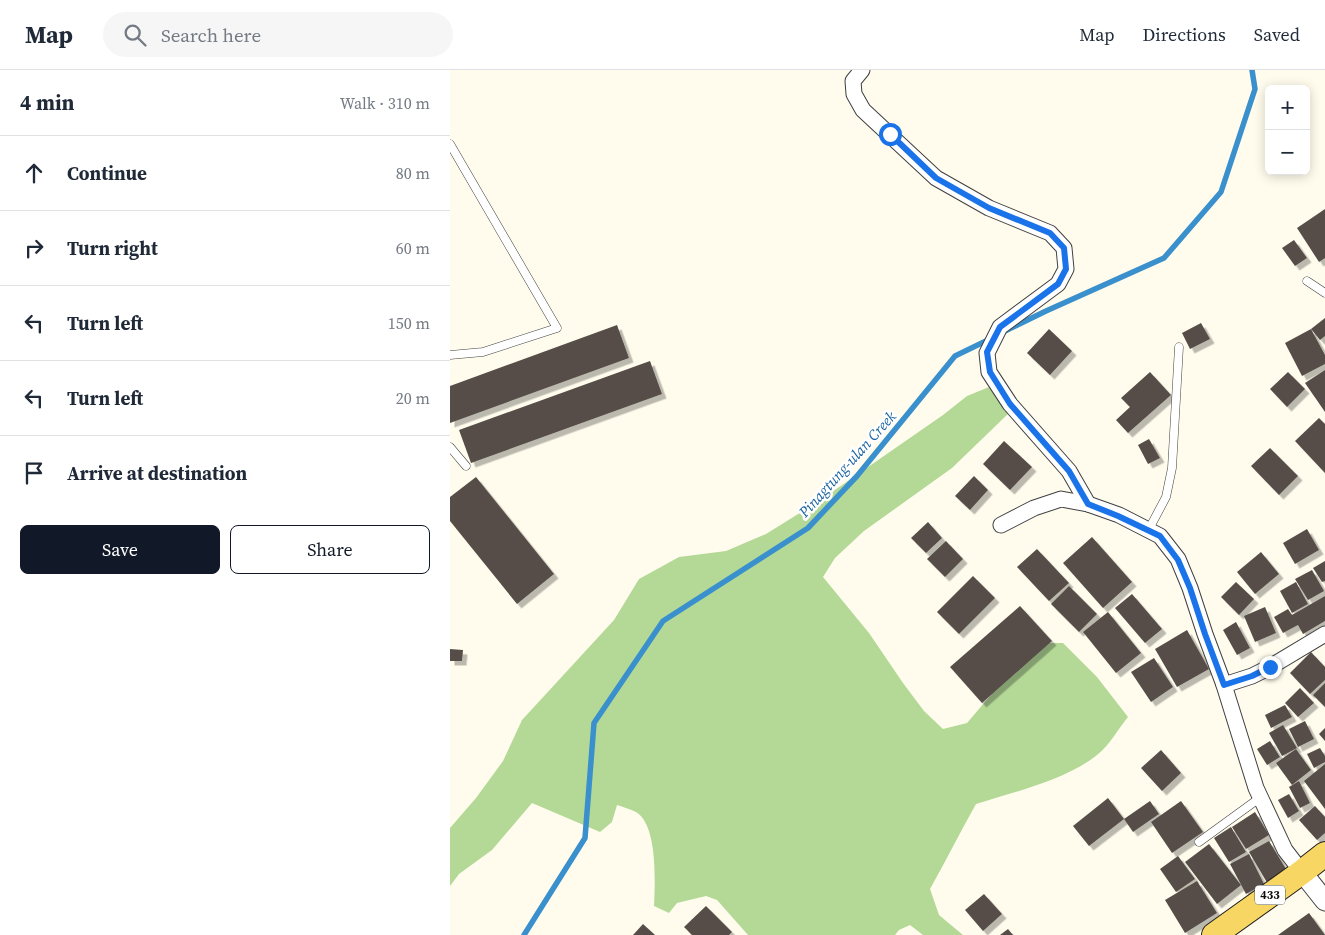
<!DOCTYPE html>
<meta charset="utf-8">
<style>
:root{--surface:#fff;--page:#f6f6f7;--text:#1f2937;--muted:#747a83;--line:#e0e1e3;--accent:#111827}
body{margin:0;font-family:"Source Serif 4",serif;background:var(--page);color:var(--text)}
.controls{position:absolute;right:15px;top:15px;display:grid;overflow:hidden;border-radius:8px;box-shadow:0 2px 12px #0003}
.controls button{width:45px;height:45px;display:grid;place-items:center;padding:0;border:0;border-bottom:1px solid var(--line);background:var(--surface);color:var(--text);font:25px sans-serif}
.stop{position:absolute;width:15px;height:15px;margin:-11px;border:4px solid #1a73e8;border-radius:50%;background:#fff}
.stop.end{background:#1a73e8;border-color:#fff;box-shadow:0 1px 5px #0008}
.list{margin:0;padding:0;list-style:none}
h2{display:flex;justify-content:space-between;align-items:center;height:65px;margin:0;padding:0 20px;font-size:21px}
h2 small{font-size:16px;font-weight:400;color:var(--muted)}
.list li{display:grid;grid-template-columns:32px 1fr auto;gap:15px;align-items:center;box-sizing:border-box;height:75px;padding:0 20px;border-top:1px solid var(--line)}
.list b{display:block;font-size:19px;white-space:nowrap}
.list em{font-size:16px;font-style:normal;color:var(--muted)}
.actions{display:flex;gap:10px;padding:15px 20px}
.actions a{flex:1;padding:11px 0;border:1px solid var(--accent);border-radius:8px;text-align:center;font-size:18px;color:var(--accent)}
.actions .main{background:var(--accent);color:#fff}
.icon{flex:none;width:28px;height:28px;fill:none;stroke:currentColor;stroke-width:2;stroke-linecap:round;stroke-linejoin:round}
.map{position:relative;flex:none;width:875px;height:865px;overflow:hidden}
header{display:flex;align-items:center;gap:30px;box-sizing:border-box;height:70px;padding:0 25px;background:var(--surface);border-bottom:1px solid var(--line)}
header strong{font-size:24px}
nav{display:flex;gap:28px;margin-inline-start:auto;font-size:18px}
.search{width:350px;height:45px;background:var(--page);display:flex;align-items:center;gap:12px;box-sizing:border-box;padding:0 18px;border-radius:28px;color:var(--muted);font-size:19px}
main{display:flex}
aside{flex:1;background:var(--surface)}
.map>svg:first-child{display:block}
</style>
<header>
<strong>Map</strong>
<div class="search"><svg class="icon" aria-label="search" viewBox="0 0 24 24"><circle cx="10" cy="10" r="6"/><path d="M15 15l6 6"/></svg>Search here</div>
<nav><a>Map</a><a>Directions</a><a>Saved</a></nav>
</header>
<main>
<aside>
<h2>4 min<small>Walk · 310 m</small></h2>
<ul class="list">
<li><svg class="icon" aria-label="ahead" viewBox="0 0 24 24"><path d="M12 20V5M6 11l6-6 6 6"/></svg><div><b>Continue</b></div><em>80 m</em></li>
<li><svg class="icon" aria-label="right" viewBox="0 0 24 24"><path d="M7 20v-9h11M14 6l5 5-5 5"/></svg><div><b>Turn right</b></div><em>60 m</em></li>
<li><svg class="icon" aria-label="left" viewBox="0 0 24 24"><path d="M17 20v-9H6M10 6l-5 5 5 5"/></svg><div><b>Turn left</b></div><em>150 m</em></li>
<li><svg class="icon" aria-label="left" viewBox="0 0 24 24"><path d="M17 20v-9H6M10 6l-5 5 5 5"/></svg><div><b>Turn left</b></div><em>20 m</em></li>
<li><svg class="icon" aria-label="arrive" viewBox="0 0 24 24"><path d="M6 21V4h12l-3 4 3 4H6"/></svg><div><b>Arrive at destination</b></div></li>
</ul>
<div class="actions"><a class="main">Save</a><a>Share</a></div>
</aside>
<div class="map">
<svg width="875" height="865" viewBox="0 0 875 865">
<defs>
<filter id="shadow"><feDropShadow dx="4.5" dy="4.5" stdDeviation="0" flood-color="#0004"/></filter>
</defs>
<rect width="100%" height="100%" fill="#fffced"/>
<path fill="#b4d997" d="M539,317L559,343L502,398L414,461L385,488L373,507L419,563L453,613L474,641L493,659L517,653L576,584L597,573H613L647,607L678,647C668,659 659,676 647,685C616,710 564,722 526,734C510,762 496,791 480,819L489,845L513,865H473L460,855L449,860L445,865H298L267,830L256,826L227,833L219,843L204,836C205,813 208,755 186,742C180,739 173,737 167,735L162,752L150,762L82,733L42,780L9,804L0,816V758L26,728L53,691L72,650L164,550L189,509L229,487L276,481L316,464L369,431L493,345L517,326Z"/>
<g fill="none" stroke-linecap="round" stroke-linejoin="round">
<g stroke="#3a90cc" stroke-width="5.5">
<path d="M555,261L596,241L714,188L771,122L805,19L802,0"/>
<path d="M74,865L135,768L144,653L213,551L358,458L407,406L505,286L540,269"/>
</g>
</g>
<g fill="#564e49" filter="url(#shadow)">
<path d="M875,139V188L869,192L847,158Z"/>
<path d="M844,170L857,188L845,196L832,178Z"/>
<path d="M875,248V266L870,270L861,259Z"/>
<path d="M751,253L760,269L740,279L732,263Z"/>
<path d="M167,255L179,288L0,353V316Z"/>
<path d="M599,259L622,281L600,305L577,283Z"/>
<path d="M861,259L875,285V294L852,306L835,273Z"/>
<path d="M200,291L212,324L21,393L9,360Z"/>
<path d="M875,300V342L855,313Z"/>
<path d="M700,302L721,325L678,363L666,350L680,337L671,328Z"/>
<path d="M838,302L855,319L837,337L820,319Z"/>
<path d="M869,348L875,354V403L845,371Z"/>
<path d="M699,369L710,388L698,394L688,375Z"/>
<path d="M554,371L582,397L560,420L533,394Z"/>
<path d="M820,378L848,406L829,425L801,396Z"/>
<path d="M524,406L538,420L520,440L505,426Z"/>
<path d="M26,407L104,504L67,534L0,451V427Z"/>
<path d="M478,452L492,468L476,483L461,468Z"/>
<path d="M857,459L869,480L845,494L833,473Z"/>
<path d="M642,467L682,512L653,538L613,493Z"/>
<path d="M496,471L513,489L495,507L477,489Z"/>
<path d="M587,479L619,513L599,531L567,497Z"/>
<path d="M811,482L829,504L805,524L787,502Z"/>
<path d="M875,491V511L872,512L863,498Z"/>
<path d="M862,500L874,521L858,530L845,509Z"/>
<path d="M523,506L545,528L509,564L487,542Z"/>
<path d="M786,512L804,529L789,545L771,527Z"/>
<path d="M846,512L858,534L842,543L830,521Z"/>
<path d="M619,516L647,544L629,562L601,534Z"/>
<path d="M682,524L712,559L695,573L665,538Z"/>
<path d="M875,526V551L853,564L848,555L833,563L824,547L838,539L842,545Z"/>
<path d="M570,536L602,571L532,633L500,597Z"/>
<path d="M815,537L826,563L805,572L794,546Z"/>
<path d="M658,542L691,583L666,603L633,562Z"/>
<path d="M786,552L800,578L787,585L773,560Z"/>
<path d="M737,560L759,599L727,617L705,579Z"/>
<path d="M0,579L13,580L12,591H0Z"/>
<path d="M861,582L875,597V610L860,624L840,603Z"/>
<path d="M704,588L723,617L701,632L681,602Z"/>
<path d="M875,613V637L863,625Z"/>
<path d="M850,618L864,633L848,647L835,633Z"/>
<path d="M835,635L842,647L821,658L815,645Z"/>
<path d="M855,651L864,669L848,677L839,659Z"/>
<path d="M833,655L847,678L832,686L819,663Z"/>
<path d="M875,658V671L869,664Z"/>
<path d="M820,671L830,687L817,695L807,679Z"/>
<path d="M870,678L875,686V692L864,698L857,684Z"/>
<path d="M846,679L861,700L842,715L826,693Z"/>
<path d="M711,680L731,703L712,721L691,698Z"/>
<path d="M875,694V739L854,711Z"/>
<path d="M849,711L860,733L850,738L839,717Z"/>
<path d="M839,724L849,741L838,748L828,730Z"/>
<path d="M658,728L674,749L639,776L623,756Z"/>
<path d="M700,731L709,744L683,762L674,749Z"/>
<path d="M731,731L753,762L722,783L701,752Z"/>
<path d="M865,736L875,747V763L867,770L849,750Z"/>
<path d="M805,742L819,765L796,779L782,757Z"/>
<path d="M781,757L796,782L779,792L764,768Z"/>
<path d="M819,771L839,804L819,816L799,782Z"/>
<path d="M759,774L791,815L767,834L735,792Z"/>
<path d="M799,784L814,814L796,824L780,794Z"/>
<path d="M728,786L745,809L726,822L710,799Z"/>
<path d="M747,811L767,843L735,863L715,830Z"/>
<path d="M534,824L552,844L533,861L515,840Z"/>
<path d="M256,836L282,862L279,865H242L234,857Z"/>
<path d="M859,843L875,865H828Z"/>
<path d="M193,854L205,865H183Z"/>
<path d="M558,859L563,865H550Z"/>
</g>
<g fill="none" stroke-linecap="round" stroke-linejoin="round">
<defs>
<g id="service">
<path d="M0,74L107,258L33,282L0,285"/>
<path d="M857,211L875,223"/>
<path d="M0,377L16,396"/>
<path d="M698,461L716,427L722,398L729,277"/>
<path d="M749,772L811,727"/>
</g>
<g id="minor">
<path d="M412,0L403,11L404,24L413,40L486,108L539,138L600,163L614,178L616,199L608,214L550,257L537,283L539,302L560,334L619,401L638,434"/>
<path d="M551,455L584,438L611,429L638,434L669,445L710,466L728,489L740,518L755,564L774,615L806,718L835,780L852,802"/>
<path d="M774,615L802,606L820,597L875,564"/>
</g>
<path id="tertiary" d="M852,802L875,831"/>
<path id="primary" d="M764,865L852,802L875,784"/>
</defs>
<use href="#service" stroke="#404040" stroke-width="9"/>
<use href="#minor" stroke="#404040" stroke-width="17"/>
<use href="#tertiary" stroke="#404040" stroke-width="21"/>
<use href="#primary" stroke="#1e1e1e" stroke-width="26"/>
<use href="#service" stroke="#fff" stroke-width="8"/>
<use href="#minor" stroke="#fff" stroke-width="15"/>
<use href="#tertiary" stroke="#fff" stroke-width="19"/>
<use href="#primary" stroke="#f8d664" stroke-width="24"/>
</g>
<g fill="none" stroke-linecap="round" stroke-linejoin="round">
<path stroke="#1a73e8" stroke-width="6" d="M440,64L486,108L539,138L600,163L614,178L616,199L608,214L550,257L537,282L540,302L560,334L619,401L638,434L668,446L710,466L728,490L740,518L755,564L774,615L802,606L820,597"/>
</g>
<g text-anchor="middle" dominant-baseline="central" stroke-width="5" stroke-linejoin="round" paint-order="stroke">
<rect fill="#fff" stroke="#565656" stroke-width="1" x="805" y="815.5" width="30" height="19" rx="4"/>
<g font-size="12" font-weight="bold" fill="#0d0d0d">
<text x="820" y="825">433</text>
</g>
<g font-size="15" font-style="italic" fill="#17629e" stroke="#fff">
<text transform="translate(397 394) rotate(-48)">Pinagtung-ulan Creek</text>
</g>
</g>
</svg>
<div class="controls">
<button>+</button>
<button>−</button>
</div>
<div class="stop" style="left:440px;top:64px"></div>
<div class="stop end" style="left:820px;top:597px"></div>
</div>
</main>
